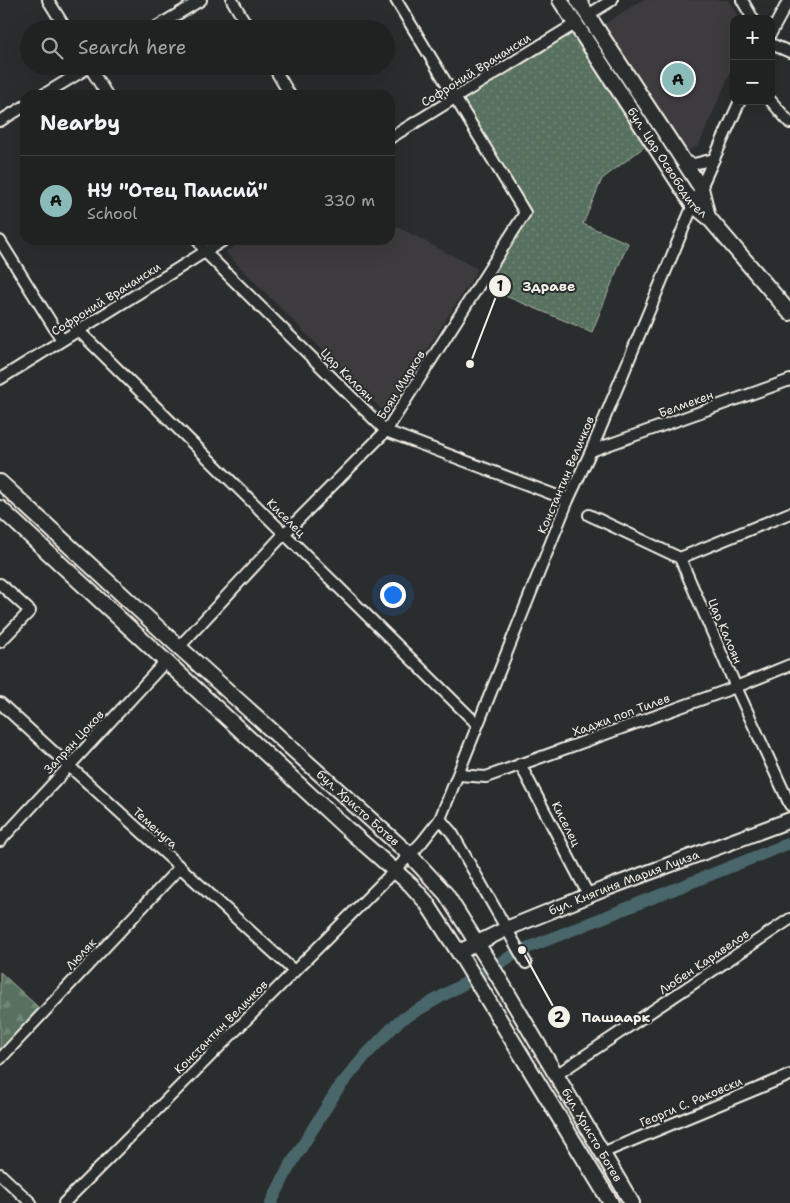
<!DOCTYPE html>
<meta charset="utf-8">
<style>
:root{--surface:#202222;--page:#282a2a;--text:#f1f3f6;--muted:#a2a4a5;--line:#3d3f40;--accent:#8bbbb9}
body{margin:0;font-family:"Shantell Sans",sans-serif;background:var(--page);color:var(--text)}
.controls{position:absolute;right:15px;top:15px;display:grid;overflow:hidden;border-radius:10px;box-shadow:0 5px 20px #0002}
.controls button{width:45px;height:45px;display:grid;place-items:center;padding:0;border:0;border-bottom:1px solid var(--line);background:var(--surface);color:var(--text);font:25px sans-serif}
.you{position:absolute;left:392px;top:594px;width:18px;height:18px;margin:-12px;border:4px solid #fff;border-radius:50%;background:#1a73e8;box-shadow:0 0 0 8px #1a73e833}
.badge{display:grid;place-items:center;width:32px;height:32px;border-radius:50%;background:var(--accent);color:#111;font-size:16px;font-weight:700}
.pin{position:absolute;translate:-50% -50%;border:2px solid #fff;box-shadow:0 1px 5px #0006}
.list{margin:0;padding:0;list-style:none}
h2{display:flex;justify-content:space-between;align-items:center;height:65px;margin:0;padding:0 20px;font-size:21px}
h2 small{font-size:16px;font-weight:400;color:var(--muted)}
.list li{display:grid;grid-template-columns:32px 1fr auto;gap:15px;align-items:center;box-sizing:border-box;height:90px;padding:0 20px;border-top:1px solid var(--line)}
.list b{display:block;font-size:19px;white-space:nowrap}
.list p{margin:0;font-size:16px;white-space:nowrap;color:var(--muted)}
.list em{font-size:16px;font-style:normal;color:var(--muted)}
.icon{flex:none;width:28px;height:28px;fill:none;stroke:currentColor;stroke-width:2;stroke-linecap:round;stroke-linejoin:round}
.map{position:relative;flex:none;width:790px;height:1203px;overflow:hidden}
.search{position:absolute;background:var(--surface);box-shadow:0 5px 20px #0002;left:20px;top:20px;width:375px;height:55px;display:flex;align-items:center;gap:12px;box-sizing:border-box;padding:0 18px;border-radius:28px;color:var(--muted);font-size:19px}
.panel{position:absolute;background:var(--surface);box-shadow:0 5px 20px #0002;left:20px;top:90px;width:375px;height:155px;border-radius:15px}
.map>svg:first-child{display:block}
</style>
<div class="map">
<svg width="790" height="1203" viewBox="0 0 790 1203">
<defs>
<pattern id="forest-firs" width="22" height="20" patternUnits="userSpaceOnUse" patternTransform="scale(1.25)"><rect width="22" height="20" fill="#59715e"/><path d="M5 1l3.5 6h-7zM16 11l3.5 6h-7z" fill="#718675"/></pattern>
<pattern id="park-dots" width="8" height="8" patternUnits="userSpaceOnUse" patternTransform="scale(1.25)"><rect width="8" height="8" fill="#59715e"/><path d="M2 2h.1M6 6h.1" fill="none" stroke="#718675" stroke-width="1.8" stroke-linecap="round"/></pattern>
</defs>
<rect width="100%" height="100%" fill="#2a2d2e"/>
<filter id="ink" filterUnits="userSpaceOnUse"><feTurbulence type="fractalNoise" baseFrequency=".02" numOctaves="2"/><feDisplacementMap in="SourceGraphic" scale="10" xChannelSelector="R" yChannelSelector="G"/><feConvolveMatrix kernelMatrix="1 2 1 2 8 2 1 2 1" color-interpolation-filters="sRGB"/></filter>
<g filter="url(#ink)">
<g fill="#3c3a3e">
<path d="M642,0H728L740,19H734V64L699,145L679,155L597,29Z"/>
<path d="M390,223L478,269L386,414L225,252L244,240H390Z"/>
</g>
<path fill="url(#forest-firs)" stroke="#a6b1a3" d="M0,972L39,1008L0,1051Z"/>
<path fill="url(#park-dots)" stroke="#a6b1a3" d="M575,24L652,141L602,179L583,224L628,243L592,332L479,285L525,213L456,97Z"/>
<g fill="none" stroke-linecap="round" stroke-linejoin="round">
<path stroke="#48666b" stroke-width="12" d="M271,1203L288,1169L337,1090L364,1057L399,1021L522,950L790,843"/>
<defs>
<g id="street">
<path d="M48,0L66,29"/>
<path d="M232,0L249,29"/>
<path d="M742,0L753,19"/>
<path d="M588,15L612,0"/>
<path d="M153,29L201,0"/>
<path d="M771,33L789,0"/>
<path d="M771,44L790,52"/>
<path d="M89,66L107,95"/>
<path d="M273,66L290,95"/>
<path d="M43,95L91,66"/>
<path d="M771,101L790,123"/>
<path d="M0,121L25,106"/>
<path d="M390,138L575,24"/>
<path d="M682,160L694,164L714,159"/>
<path d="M198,240L205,252L386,431L568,500"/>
<path d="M0,241L62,340"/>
<path d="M78,330L477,724"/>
<path d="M0,379L224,240"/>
<path d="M591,451L790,380"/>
<path d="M589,515L680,558L736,687L790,805"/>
<path d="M680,558L790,513"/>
<path d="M0,584L30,611L0,642"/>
<path d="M179,647L284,534L386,431L525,213L396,0"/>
<path d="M0,703L294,971"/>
<path d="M520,764L589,896"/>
<path d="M459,775L486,777L736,687L790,665"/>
<path d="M440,819L452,833L526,963"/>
<path d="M0,841L166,661"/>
<path d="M0,1059L180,867"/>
<path d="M556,1075L790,919"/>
<path d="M602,1153L790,1075"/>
<path d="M0,1174L31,1203"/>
<path d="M64,1203L410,855L422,842L440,819L568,500L591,451L693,205L740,101"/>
</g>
<g id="secondary">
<path id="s1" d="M560,0L693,205L708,217L790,313"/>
<path d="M578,0L701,188L708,217"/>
<path id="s2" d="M0,482L179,647L410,855L446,894L497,975L632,1203"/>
<path d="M0,508L346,828L411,885L426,902L463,959L611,1203"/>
<path id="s3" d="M459,952L506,929L607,888L790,820"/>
</g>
</defs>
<use href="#street" stroke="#f4f1e8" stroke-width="14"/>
<use href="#secondary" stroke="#f4f1e8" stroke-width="18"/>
<use href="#street" stroke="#2a2d2e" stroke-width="10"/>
<use href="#secondary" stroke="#2a2d2e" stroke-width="14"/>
</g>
</g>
<g text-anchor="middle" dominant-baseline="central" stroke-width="4" stroke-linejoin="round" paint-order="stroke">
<g font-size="12" fill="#f4f1e8" stroke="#2a2d2e">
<text transform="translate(476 70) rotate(-32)">Софроний Врачански</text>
<text stroke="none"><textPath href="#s1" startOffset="195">бул. Цар Освободител</textPath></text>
<text transform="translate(106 299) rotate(-32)">Софроний Врачански</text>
<text transform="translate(347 375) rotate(45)">Цар Калоян</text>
<text transform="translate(401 385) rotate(-58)">Боян Мирков</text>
<text transform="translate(686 404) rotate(-20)">Белмекен</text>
<text transform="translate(566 475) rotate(-67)">Константин Величков</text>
<text transform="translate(286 518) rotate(45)">Киселец</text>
<text transform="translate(725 631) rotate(67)">Цар Калоян</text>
<text transform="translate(621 715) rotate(-20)">Хаджи поп Тилев</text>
<text transform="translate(74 742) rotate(-47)">Запрян Цоков</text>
<text stroke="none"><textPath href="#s2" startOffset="484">бул. Христо Ботев</textPath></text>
<text transform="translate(566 824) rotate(63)">Киселец</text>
<text transform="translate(155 828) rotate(42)">Теменуга</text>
<text stroke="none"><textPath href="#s3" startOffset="179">бул. Княгиня Мария Луиза</textPath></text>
<text transform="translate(81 954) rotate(-47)">Люляк</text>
<text transform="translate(704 962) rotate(-34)">Любен Каравелов</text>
<text transform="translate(221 1027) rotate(-45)">Константин Величков</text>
<text transform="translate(691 1102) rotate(-23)">Георги С. Раковски</text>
<text stroke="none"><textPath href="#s2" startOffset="889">бул. Христо Ботев</textPath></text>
</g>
</g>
<path fill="none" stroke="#f4f1e8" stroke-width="2" d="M470 364L500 286M522 950L559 1017"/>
<g fill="#f4f1e8" stroke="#2a2d2e" stroke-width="2">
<circle cx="470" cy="364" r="5"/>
<circle cx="522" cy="950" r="5"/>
<circle cx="500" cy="286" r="12"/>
<circle cx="559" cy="1017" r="12"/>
</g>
<g font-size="15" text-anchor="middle" font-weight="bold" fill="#111">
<text x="500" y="291">1</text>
<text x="559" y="1022">2</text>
</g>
<g font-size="14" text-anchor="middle" font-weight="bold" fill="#f4f1e8" stroke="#2a2d2e" stroke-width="4" stroke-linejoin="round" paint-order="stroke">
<text x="549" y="291">Здраве</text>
<text x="616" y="1022">Пашаарк</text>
</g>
</svg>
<div class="controls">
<button>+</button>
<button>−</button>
</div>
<div class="you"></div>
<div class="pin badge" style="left:678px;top:79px">A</div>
<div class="search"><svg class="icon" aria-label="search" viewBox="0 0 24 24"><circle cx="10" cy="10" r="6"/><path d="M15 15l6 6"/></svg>Search here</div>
<section class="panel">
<h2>Nearby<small></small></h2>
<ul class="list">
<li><span class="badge">A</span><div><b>НУ &quot;Отец Паисий&quot;</b><p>School</p></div><em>330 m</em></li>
</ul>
</section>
</div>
